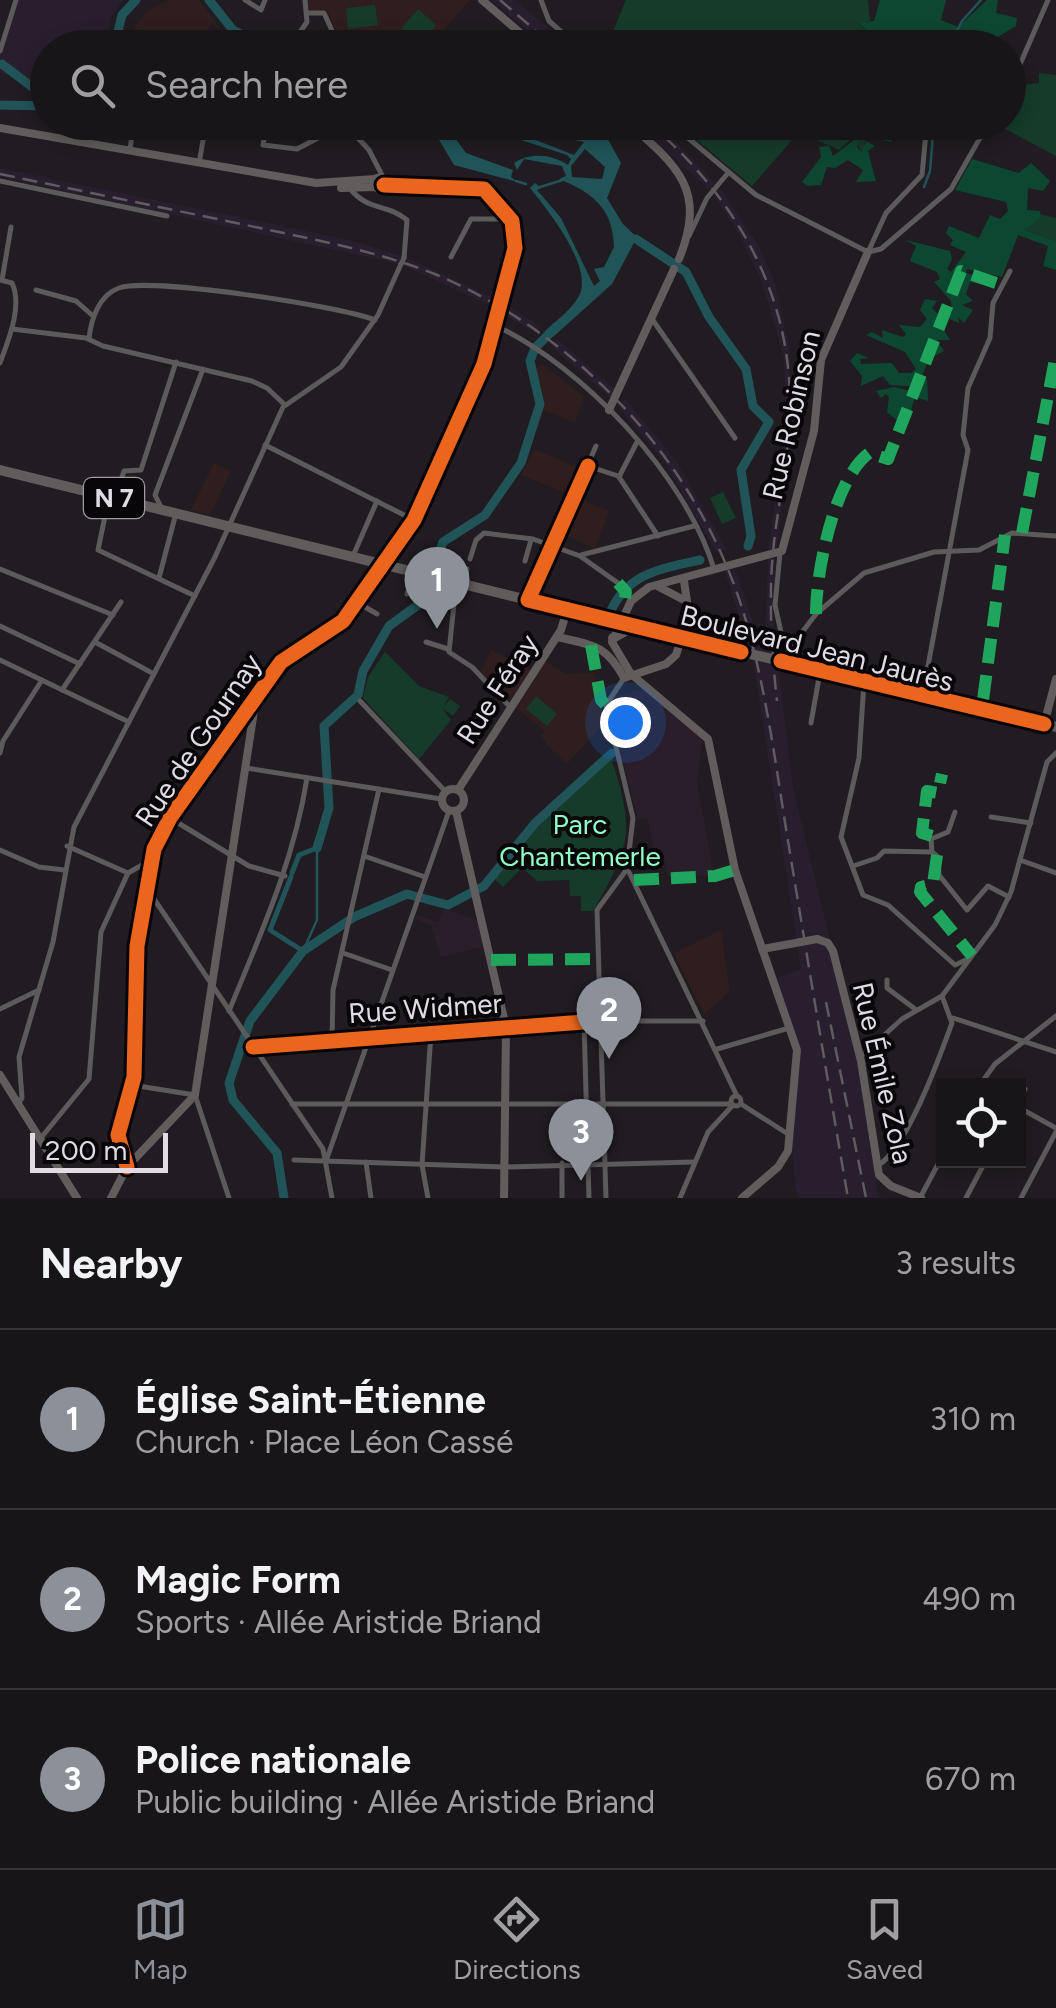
<!DOCTYPE html>
<meta charset="utf-8">
<style>
:root{--surface:#181519;--page:#211e22;--text:#f1f3f6;--muted:#9f9fa2;--line:#363438;--accent:#8c9099}
body{margin:0;font-family:Figtree,sans-serif;background:var(--page);color:var(--text)}
.controls{position:absolute;right:30px;bottom:30px;display:grid;overflow:hidden;border-radius:0px;box-shadow:0 5px 15px #0003}
.controls button{width:90px;height:90px;display:grid;place-items:center;padding:0;border:0;border-bottom:2px solid var(--line);background:var(--surface);color:var(--text);font:50px sans-serif}
.scale{position:absolute;left:30px;bottom:25px;width:138px;box-sizing:border-box;padding-left:10px;border:5px solid #e1dbe3;border-top:0;font-size:28px;line-height:35px;white-space:nowrap;color:#e1dbe3;-webkit-text-stroke:8px #09060a;paint-order:stroke}
.you{position:absolute;left:625px;top:722px;width:35px;height:35px;margin:-25px;border:8px solid #fff;border-radius:50%;background:#1a73e8;box-shadow:0 0 0 15px #1a73e833}
.badge{display:grid;place-items:center;width:65px;height:65px;border-radius:50%;background:var(--accent);color:#fff;font-size:32px;font-weight:700}
.pin{position:absolute;translate:-50% -82px;filter:drop-shadow(0 2px 5px #0008)}
.pin::after{content:'';position:absolute;top:52px;width:35px;height:30px;background:inherit;clip-path:polygon(0 0,100% 0,50% 100%)}
.list{margin:0;padding:0;list-style:none}
h2{display:flex;justify-content:space-between;align-items:center;height:130px;margin:0;padding:0 40px;font-size:42px}
h2 small{font-size:32px;font-weight:400;color:var(--muted)}
.list li{display:grid;grid-template-columns:65px 1fr auto;gap:30px;align-items:center;box-sizing:border-box;height:180px;padding:0 40px;border-top:2px solid var(--line)}
.list b{display:block;font-size:38px;white-space:nowrap}
.list p{margin:0;font-size:32px;white-space:nowrap;color:var(--muted)}
.list em{font-size:32px;font-style:normal;color:var(--muted)}
.icon{flex:none;width:55px;height:55px;fill:none;stroke:currentColor;stroke-width:2;stroke-linecap:round;stroke-linejoin:round}
.map{position:relative;flex:none;width:1056px;height:1198px;overflow:hidden}
.search{position:absolute;background:var(--surface);box-shadow:0 5px 15px #0003;left:30px;right:30px;top:30px;height:110px;display:flex;align-items:center;gap:25px;box-sizing:border-box;padding:0 35px;border-radius:55px;color:var(--muted);font-size:38px}
.sheet{height:670px;background:var(--surface)}
nav{display:flex;justify-content:space-around;align-items:center;box-sizing:border-box;height:140px;border-top:2px solid var(--line);background:var(--surface);font-size:28px;color:var(--muted)}
nav a{display:grid;justify-items:center;gap:5px}
nav .on{color:var(--accent)}
.map>svg:first-child{display:block}
</style>
<div class="map">
<svg width="1056" height="1198" viewBox="0 0 1056 1198">
<rect width="100%" height="100%" fill="#201c21"/>
<g fill="#2a1e2a">
<path d="M644,689L703,737L697,783L714,875L668,877L662,850H654L647,818L638,820L610,708L615,696Z"/>
<path d="M444,909L477,920L483,947L441,957L431,925L415,919L417,915L438,922Z"/>
</g>
<g fill="#291e2d">
<path d="M16,0H122L110,18L106,47L48,48L47,89L0,73V51Z"/>
<path d="M491,0H515L572,47H547Z"/>
<path d="M636,123H658L715,183L709,190Z"/>
<path d="M0,168L350,240L402,256L398,264L0,177Z"/>
<path d="M720,188L759,246L775,283L789,345V440L777,548L768,553L786,421L784,358L761,280L737,230L713,195Z"/>
<path d="M408,258L496,299L494,307L404,266Z"/>
<path d="M503,303L522,314L541,327L536,334L501,312Z"/>
<path d="M557,339L615,389L611,398L551,346Z"/>
<path d="M625,398L676,461L727,550L716,552L667,466L618,406Z"/>
<path d="M775,558L773,610L775,657L750,649L724,570L735,568L757,633H765L768,559Z"/>
<path d="M753,659L778,665L793,787L858,1057L879,1198H798L795,1186L792,1150L799,1047L775,978L801,969Z"/>
</g>
<g fill="#2f1e1d">
<path d="M169,0H199L223,33L211,22L204,45L121,47L147,11Z"/>
<path d="M307,0H470L427,48L343,47L327,10L309,11Z"/>
<path d="M543,364L584,397L575,423L543,410V391L534,370Z"/>
<path d="M535,449L579,468L571,495L521,475Z"/>
<path d="M214,463L231,471L210,515L191,510Z"/>
<path d="M576,497L609,511L595,549L561,533Z"/>
<path d="M491,650L531,669L511,699L481,671Z"/>
<path d="M545,661L566,674L594,672L605,722L567,764L547,745L541,735L545,731L516,708Z"/>
<path d="M721,930L730,992L704,1014L674,953Z"/>
</g>
<g fill="#163b2b">
<path d="M626,0H868L870,21L857,23L868,31L875,47L606,48Z"/>
<path d="M375,5L378,25L348,29L346,8Z"/>
<path d="M418,9L436,25L420,45L401,29Z"/>
<path d="M1039,73L1056,75V156L994,123L1008,122L1009,98L1016,86L1039,83Z"/>
<path d="M676,123H868L863,153L852,138L839,150L799,132L752,186Z"/>
<path d="M1040,214L1056,218V241L1025,230Z"/>
<path d="M723,492L736,518L722,524L710,498Z"/>
<path d="M385,652L419,686L449,697L443,707L450,699L460,706L453,716L442,708L451,720L419,759L363,698L368,677Z"/>
<path d="M536,696L557,714L547,726L526,709Z"/>
<path d="M611,758C635,830 631,846 593,911H581V896H570L569,880L537,881L522,868L503,887L493,878L544,818Z"/>
</g>
<g fill="#0e4731">
<path d="M880,0H946L941,20L958,27L987,0H998L996,13L1017,18L1016,26L999,36L993,47H967L971,39L963,33L939,47H875L868,31L857,22L874,21Z"/>
<path d="M868,123H897L887,132L892,142L866,136Z"/>
<path d="M858,137L857,147L862,152L866,141L875,146L868,151L876,181L856,182L863,170L848,160L835,168L827,167L821,185L808,186L802,182L821,157L819,147L829,146L833,156Z"/>
<path d="M972,159L1019,173L1031,163L1050,181L1043,191L1028,188L1027,210L1040,211L1041,217L1025,230L1056,241V270L1043,266L1048,246L1018,235L1002,277L967,269L966,273L994,282L993,287L970,282L966,294L973,301L962,305L973,310L964,323L958,317L959,323L949,319L944,330L950,340H937L944,351L929,359L922,376L927,380L928,401L915,397L910,414L900,410L904,418L899,422L887,412L889,397L886,394L881,398L876,391L894,387L918,393L920,387L890,385L883,376L861,386L862,376L850,361L857,353L869,358L860,359L861,364L892,363L899,373H911L916,369L905,352L866,335L872,332L883,338L882,330L903,337L906,334L899,325L920,327L927,319L920,310L925,299L937,301L932,308L942,318L952,313L951,301L934,282L940,279L937,272L910,261L916,246L906,240L950,251L952,259L947,269L951,272L966,252L950,245L953,240L946,233L949,226L979,238L990,215L1000,219L1008,211L1006,202L955,190Z"/>
</g>
<g fill="#205459" fill-rule="evenodd">
<path d="M429,123H444L466,153L513,170L511,177L517,182L454,165Z"/>
<path d="M469,123L510,130L574,155L584,142L562,137L533,123L572,132L556,123L600,125L621,163L607,198L623,224L644,244L635,241L612,284L553,337L545,331C556,321 572,309 579,296C594,267 547,209 530,188L535,183L541,188L537,190L561,218L594,286L600,281L594,269L604,267L614,247C613,207 591,192 559,179L566,176L562,166L524,159L517,170L514,163C530,152 552,154 568,165L571,159L567,155ZM585,149L605,167L602,179L572,177L571,166Z"/>
</g>
<g fill="none" stroke-linecap="round" stroke-linejoin="round">
<g stroke="#205459" stroke-width="2.5">
<path d="M948,48L962,21L981,0"/>
<path d="M516,181L526,184"/>
<path d="M540,187L566,179"/>
<path d="M924,187L930,171L934,122"/>
<path d="M303,951L317,920V848"/>
</g>
<g stroke="#205459" stroke-width="5">
<path d="M292,873L299,855L317,848"/>
<path d="M291,877L270,930L303,951"/>
</g>
<g stroke="#205459" stroke-width="9">
<path d="M209,0L233,30L269,48"/>
<path d="M114,48L122,15L136,0"/>
<path d="M2,64L48,99"/>
<path d="M0,105L48,106"/>
<path d="M636,239L686,272L709,317L746,369L753,406L769,422L741,470L751,536L748,546"/>
<path d="M609,615C626,573 660,569 700,560"/>
<path d="M317,848L329,808L324,726L358,695L363,671L389,626L422,602L443,542L485,515L521,463L540,404L530,361L535,348L556,327"/>
<path d="M284,1198L277,1153L233,1100L229,1083L250,1021L303,951L354,917L407,894L448,905L484,886L535,823L612,753"/>
</g>
<g stroke="#5c5a5a" stroke-width="5">
<path d="M245,0L261,10L265,0"/>
<path d="M541,0L549,21L580,48"/>
<path d="M307,13H324L340,48"/>
<circle cx="215" cy="39" r="5"/>
<path d="M219,42L233,48"/>
<path d="M289,48L307,22L305,0"/>
<path d="M0,51L16,0"/>
<path d="M1008,92L1048,0"/>
<path d="M199,122L265,133L263,145L297,149L345,124"/>
<path d="M669,122L756,195L868,252"/>
<path d="M346,125L369,150L384,179"/>
<path d="M130,149L134,122"/>
<path d="M199,163L206,124"/>
<path d="M0,181L167,216"/>
<path d="M350,189C370,212 386,203 407,220L404,258"/>
<path d="M689,236L707,198L728,173"/>
<path d="M869,250L886,213L922,175L927,122"/>
<path d="M868,252L881,249L951,189L989,122"/>
<path d="M451,257L471,219H509"/>
<path d="M0,280L12,283C23,306 8,341 0,363"/>
<path d="M2,280L11,227"/>
<path d="M36,290L76,301L93,316"/>
<path d="M652,319L735,438"/>
<path d="M494,325C582,365 686,476 714,569"/>
<path d="M12,329L86,338L103,346L252,381L267,388L285,405"/>
<path d="M89,339C91,319 99,295 119,288C152,277 339,306 375,320"/>
<path d="M265,445L414,520"/>
<path d="M588,466L618,476"/>
<path d="M619,477L658,536"/>
<path d="M619,477L637,442"/>
<path d="M109,497L98,550L195,596"/>
<path d="M115,498L124,471L141,470L176,362"/>
<path d="M162,509L155,495L203,369"/>
<path d="M780,553L775,605L784,646"/>
<path d="M581,555L694,526"/>
<path d="M353,556L377,501"/>
<path d="M470,559L476,540L484,533L533,539L580,556L618,583"/>
<path d="M525,561L531,540"/>
<path d="M0,569L113,615"/>
<path d="M159,578L176,513"/>
<path d="M463,583L467,569"/>
<path d="M456,585L449,652L472,667L511,708"/>
<path d="M407,594L413,574"/>
<path d="M529,598L596,446"/>
<path d="M360,604L377,614"/>
<path d="M0,626L80,664"/>
<path d="M95,642L154,674"/>
<path d="M426,642L448,649"/>
<path d="M0,660L129,722"/>
<path d="M781,660L816,614L864,573L934,552L979,550L1012,533L1056,536"/>
<path d="M864,682L859,758L841,837L863,895L888,905L955,965L968,959"/>
<path d="M62,690L121,602"/>
<path d="M923,693L968,450L963,435L968,388L990,338L993,303L1010,271"/>
<path d="M360,701L445,791"/>
<path d="M811,723L820,672"/>
<path d="M0,753L3,741L42,680"/>
<path d="M246,768L441,799"/>
<path d="M955,812L948,832L931,839L932,852L938,857L939,875L967,910L988,886L1009,897"/>
<path d="M991,817L1031,823"/>
<path d="M170,818L249,866L285,876"/>
<path d="M67,846L128,873"/>
<path d="M0,850L39,867L64,870"/>
<path d="M364,856L425,877"/>
<path d="M1020,860L1056,873"/>
<path d="M853,866L877,858L884,851L932,852"/>
<path d="M628,870L737,1096"/>
<path d="M148,890L323,1149L332,1198"/>
<path d="M343,953L392,970"/>
<path d="M887,980V988L915,1009"/>
<path d="M0,1009L39,990"/>
<path d="M229,1011C261,933 294,861 307,778"/>
<path d="M953,1018L1056,1052"/>
<path d="M584,1022L589,1198"/>
<path d="M332,1040L333,990L379,789"/>
<path d="M253,1047L592,1021H703"/>
<path d="M717,1049L789,1028"/>
<path d="M860,1057L902,1019L942,996L995,925L1011,892L1047,762L1056,753"/>
<path d="M132,1085L195,1095L229,1198"/>
<path d="M979,1086L995,1064L1056,1016"/>
<circle cx="736" cy="1101" r="5"/>
<path d="M1018,1101L1025,1089"/>
<path d="M18,1104L22,1098L19,1057L53,942L74,827L215,557L283,407L341,367L378,315L401,264"/>
<path d="M292,1104H732"/>
<path d="M741,1104L788,1134"/>
<path d="M1018,1107L1056,1128"/>
<path d="M40,1139L89,1079L101,932L128,873L151,860"/>
<path d="M294,1160L504,1167L693,1162"/>
<path d="M326,1161L449,811"/>
<path d="M366,1162L371,1198"/>
<path d="M562,1163V1198"/>
<path d="M877,1166C906,1151 940,1056 952,1023L942,996"/>
<path d="M428,1198L422,1165L431,1033"/>
<path d="M606,1198L597,910L627,869L633,818L606,705L624,678"/>
<path d="M680,1198L708,1132L733,1105"/>
<path d="M920,1198L944,1153"/>
<path d="M966,1198L986,1160"/>
<path d="M1021,1198L1056,1132"/>
</g>
<g stroke="#615d5d" stroke-width="8">
<path d="M482,0L538,48"/>
<path d="M627,122C678,166 707,190 679,259"/>
<path d="M0,128L316,183L375,179"/>
<circle cx="379" cy="183" r="5.5"/>
<path d="M341,188L376,187"/>
<path d="M609,410L674,269"/>
<path d="M659,587L684,600"/>
<path d="M557,637C592,645 606,644 624,678L666,664L676,655L689,615L684,581"/>
<path d="M1044,724L1056,679"/>
<circle cx="453" cy="800" r="11"/>
<path d="M458,790L561,630L567,610"/>
<path d="M456,811L506,1027L504,1198"/>
<path d="M817,939L828,943L833,951L861,1061L879,1175L891,1186L921,1198"/>
<path d="M762,949L801,942"/>
<path d="M0,1075L77,1198"/>
<path d="M127,1167L118,1135L134,1077L137,946L154,849L170,818L281,662L343,621L414,520L484,364L515,248L512,221L484,189L384,185"/>
<path d="M111,1198L127,1167L195,1095L254,711L250,704"/>
<path d="M742,1198L778,1167L788,1151L797,1050L735,870L708,739L631,674L612,642L631,601L649,587L782,551L814,431L821,360L868,252"/>
</g>
<g stroke="#605c5c" stroke-width="10">
<path d="M0,470L674,636"/>
<path d="M613,638L631,628"/>
<path d="M693,641L741,652"/>
<path d="M781,661L1056,727"/>
</g>
<g stroke="#5f5c5d" stroke-width="2.5" stroke-dasharray="15 8" stroke-linecap="butt">
<path d="M500,0L556,48"/>
<path d="M648,122C740,201 798,304 789,428C786,474 775,519 772,564C769,610 772,656 777,701"/>
<path d="M0,174C82,191 164,208 246,225C310,239 375,250 437,275C583,337 702,468 746,621C768,697 777,776 790,853C809,968 828,1083 848,1198"/>
<path d="M826,1002L866,1198"/>
</g>
<path stroke="#5c5a5a" stroke-width="5" d="M401,264L404,258"/>
<path stroke="#615d5d" stroke-width="8" d="M801,942L817,939"/>
<g stroke="#605c5c" stroke-width="10">
<path d="M674,636L693,641"/>
<path d="M741,652L781,661"/>
</g>
<g stroke="#20a55d" stroke-width="12" stroke-dasharray="25 12" stroke-linecap="butt">
<path d="M1022,533L1056,354"/>
<path d="M618,583L626,592L625,598"/>
<path d="M816,614C816,572 834,479 869,453L888,459L961,271L1002,285"/>
<path d="M591,645L601,700L606,705"/>
<path d="M983,700L1005,535"/>
<path d="M932,836L922,833L927,791L938,793L942,774"/>
<path d="M937,855L933,884L921,887L920,892L972,956"/>
<path d="M634,880L715,876L735,870"/>
<path d="M491,960L591,959"/>
</g>
<defs>
<g id="cycleway">
<path d="M588,466L528,600L741,652"/>
<path d="M781,661L1044,724"/>
<path d="M253,1047L584,1022"/>
<path d="M127,1167L118,1135L134,1077L137,946L154,849L170,818L281,662L343,621L414,520L484,364L515,248L512,221L484,189L384,185"/>
</g>
</defs>
<use href="#cycleway" stroke="#09060a" stroke-width="21"/>
<use href="#cycleway" stroke="#eb651d" stroke-width="15"/>
</g>
<g text-anchor="middle" dominant-baseline="central" stroke-width="8" stroke-linejoin="round" paint-order="stroke">
<rect fill="#09060a" stroke="#a09ba2" stroke-width="2.5" x="84" y="478" width="60" height="40" rx="8"/>
<g font-size="25" font-weight="bold" fill="#e1dbe3">
<text x="114" y="498">N 7</text>
</g>
<g font-size="28" fill="#e1dbe3" stroke="#09060a">
<text transform="translate(791 415) rotate(-77)">Rue Robinson</text>
<text transform="translate(817 648) rotate(14)">Boulevard Jean Jaurès</text>
<text transform="translate(497 689) rotate(-57)">Rue Féray</text>
<text transform="translate(198 740) rotate(-56)">Rue de Gournay</text>
<text transform="translate(425 1008) rotate(-4)">Rue Widmer</text>
<text transform="translate(883 1073) rotate(77)">Rue Émile Zola</text>
</g>
<g font-size="28" fill="#90fec8" stroke="#09060a">
<text x="580" y="824">Parc<tspan x="580" dy="32">Chantemerle</tspan></text>
</g>
</g>
</svg>
<div class="controls">
<button><svg class="icon" aria-label="locate" viewBox="0 0 24 24"><circle cx="12" cy="12" r="6"/><path d="M12 2v4M12 18v4M2 12h4M18 12h4"/></svg></button>
</div>
<div class="scale">200 m</div>
<div class="you"></div>
<div class="pin badge" style="left:437px;top:629px">1</div>
<div class="pin badge" style="left:609px;top:1059px">2</div>
<div class="pin badge" style="left:581px;top:1181px">3</div>
<div class="search"><svg class="icon" aria-label="search" viewBox="0 0 24 24"><circle cx="10" cy="10" r="6"/><path d="M15 15l6 6"/></svg>Search here</div>
</div>
<section class="sheet">
<h2>Nearby<small>3 results</small></h2>
<ul class="list">
<li><span class="badge">1</span><div><b>Église Saint-Étienne</b><p>Church · Place Léon Cassé</p></div><em>310 m</em></li>
<li><span class="badge">2</span><div><b>Magic Form</b><p>Sports · Allée Aristide Briand</p></div><em>490 m</em></li>
<li><span class="badge">3</span><div><b>Police nationale</b><p>Public building · Allée Aristide Briand</p></div><em>670 m</em></li>
</ul>
</section>
<nav>
<a class="on"><svg class="icon" aria-label="map" viewBox="0 0 24 24"><path d="M3 6l6-2 6 2 6-2v14l-6 2-6-2-6 2zM9 4v14M15 6v14"/></svg>Map</a>
<a><svg class="icon" aria-label="directions" viewBox="0 0 24 24"><path d="M12 3l9 9-9 9-9-9zM9 14v-3h6M13 9l2 2-2 2"/></svg>Directions</a>
<a><svg class="icon" aria-label="saved" viewBox="0 0 24 24"><path d="M7 4h10v16l-5-4-5 4z"/></svg>Saved</a>
</nav>
